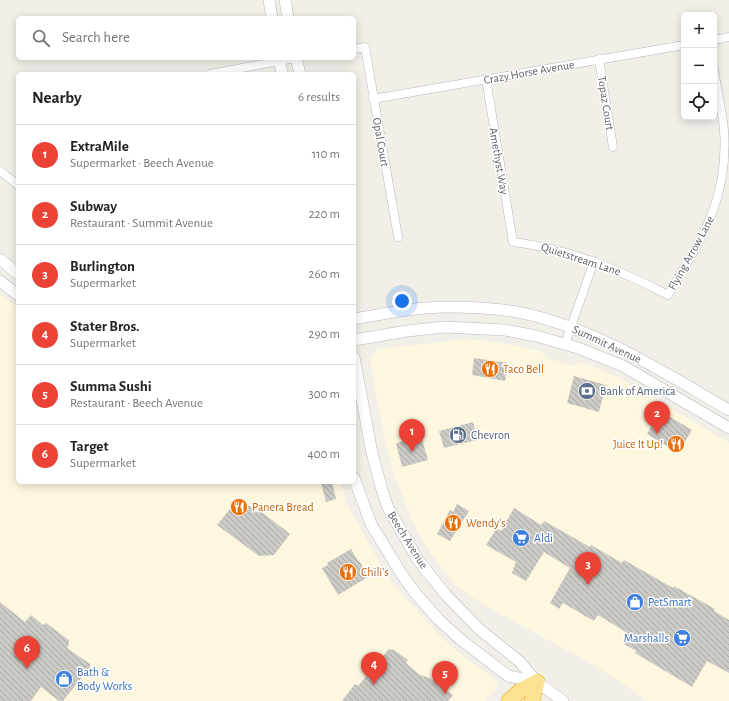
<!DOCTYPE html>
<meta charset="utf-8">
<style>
:root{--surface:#fff;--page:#f2f2f2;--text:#222;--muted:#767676;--line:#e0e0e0;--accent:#ea4335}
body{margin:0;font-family:"Alegreya Sans",sans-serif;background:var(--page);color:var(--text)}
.controls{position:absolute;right:12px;top:12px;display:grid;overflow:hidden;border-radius:6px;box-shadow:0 2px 10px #0003}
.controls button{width:36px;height:36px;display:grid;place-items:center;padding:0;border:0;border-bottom:1px solid var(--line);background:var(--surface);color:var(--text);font:20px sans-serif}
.you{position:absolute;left:402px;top:301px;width:14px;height:14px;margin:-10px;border:3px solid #fff;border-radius:50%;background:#1a73e8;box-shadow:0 0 0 6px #1a73e833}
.badge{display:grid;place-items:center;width:26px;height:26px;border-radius:50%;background:var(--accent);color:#fff;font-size:13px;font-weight:700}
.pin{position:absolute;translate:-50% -33px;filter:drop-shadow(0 1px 2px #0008)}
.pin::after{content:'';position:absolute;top:21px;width:14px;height:12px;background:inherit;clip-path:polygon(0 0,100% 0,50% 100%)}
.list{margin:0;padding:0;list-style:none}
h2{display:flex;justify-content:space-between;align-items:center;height:52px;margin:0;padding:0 16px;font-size:17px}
h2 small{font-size:13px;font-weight:400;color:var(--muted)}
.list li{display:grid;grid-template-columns:26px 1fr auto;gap:12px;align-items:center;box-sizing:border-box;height:60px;padding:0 16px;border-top:1px solid var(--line)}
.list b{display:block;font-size:15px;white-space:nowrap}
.list p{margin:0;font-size:13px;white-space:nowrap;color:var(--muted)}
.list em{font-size:13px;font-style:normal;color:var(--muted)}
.icon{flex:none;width:22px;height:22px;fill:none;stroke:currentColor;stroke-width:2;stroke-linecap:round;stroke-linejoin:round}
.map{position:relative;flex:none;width:729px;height:701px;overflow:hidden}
.search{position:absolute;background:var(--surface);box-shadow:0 2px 10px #0003;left:16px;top:16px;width:340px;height:44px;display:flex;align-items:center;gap:10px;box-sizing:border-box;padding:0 14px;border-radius:6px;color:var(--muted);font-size:15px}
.panel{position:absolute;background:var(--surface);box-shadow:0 2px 10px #0003;left:16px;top:72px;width:340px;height:412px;border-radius:6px}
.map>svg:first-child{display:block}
</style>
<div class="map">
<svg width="729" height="701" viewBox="0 0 729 701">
<defs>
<pattern id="building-back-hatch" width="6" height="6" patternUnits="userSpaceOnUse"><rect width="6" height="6" fill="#cccac5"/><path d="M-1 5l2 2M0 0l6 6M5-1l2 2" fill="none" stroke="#a9a8a4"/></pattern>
</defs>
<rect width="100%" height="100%" fill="#f1efe8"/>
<g fill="#fef7e0">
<path d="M0,294L18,308V482H341L346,502L372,550L393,584L441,637L465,658L492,677L499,685L486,701H0Z"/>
<path d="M468,339L502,343L541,351L546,357L571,366L581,362L602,370L619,378L729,443V701H647L616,679L590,663L482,604L456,586L438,563L426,546L413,522L394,475L384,436L370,360L378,349Z"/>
</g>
<g fill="url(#building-back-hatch)">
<path d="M474,358L508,363L505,381L472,375Z"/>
<path d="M574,376L606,385L599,412L567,403Z"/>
<path d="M660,411L692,430L678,453L647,434Z"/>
<path d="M473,422L477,440L444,448L439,431Z"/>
<path d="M419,429L428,460L402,467L396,443L404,441L402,434Z"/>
<path d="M326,482H332L336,499L326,502L321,483Z"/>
<path d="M239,498L257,512L259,510L290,534L274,555L259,556L217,525Z"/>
<path d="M457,504L469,511L450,541L437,534L450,510L453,512Z"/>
<path d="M514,508L541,525L544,521L590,547L591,545L622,563L624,560L673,588L674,586L715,609L714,611L729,620V673L707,661L692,687L635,653L636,651L624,644L626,632L598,615L594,621L563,603L559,609L550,603L570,568L544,552L526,581L512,573L516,562L486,545L497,528L501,531Z"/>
<path d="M351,549L359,562H360L368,577L338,595L322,568L328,565L327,563Z"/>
<path d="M0,602L25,622L31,615L43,625L46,623L70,641L68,643L69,644L67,648L90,664V669L86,672L63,701H59L41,687L31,701H0Z"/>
<path d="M389,649L394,650L408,660L406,663L420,675L430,678L453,695L448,701H342L355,684L358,686Z"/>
</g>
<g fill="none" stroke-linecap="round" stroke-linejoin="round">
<defs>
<g id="street">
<path d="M714,40L729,37"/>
<path d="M354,49L365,47L398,237"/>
<path d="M599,59L613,147"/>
<path d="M210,74L295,58"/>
<path d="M486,79L513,242C569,249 618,269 668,295C701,239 729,200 724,130C722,110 717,90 714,70"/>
<path d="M373,99L684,45"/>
<path d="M0,171L18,185"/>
<path d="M565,344L594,261"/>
</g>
<g id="secondary">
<path d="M269,0L272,18"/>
<path d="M285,0L288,18"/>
<path d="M279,58L282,74"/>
<path d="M296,58L300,74"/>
<path d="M0,259L18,274"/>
<path d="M0,281L18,295"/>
<path d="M354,319C384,314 416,307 447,307C474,307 504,308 531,315C603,333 665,373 729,410"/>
<path d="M354,340L407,331L445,327L505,330L536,336L578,348L623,366L729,428"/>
<path d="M354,357L372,453L382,490L388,508L418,560L446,595L479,629L519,661L537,682L563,701"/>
<path d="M354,478L371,524L402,575L416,594L438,619L460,639L508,676L537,682"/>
</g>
<g id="highway">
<path d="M509,701L521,690L537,682"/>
<path d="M532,701L537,682"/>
</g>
</defs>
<use href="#street" stroke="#b5b8bc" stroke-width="9"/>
<use href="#secondary" stroke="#b6babf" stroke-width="12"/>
<use href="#highway" stroke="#f9ab00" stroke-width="16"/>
<use href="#street" stroke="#fff" stroke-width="8"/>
<use href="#secondary" stroke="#fff" stroke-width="11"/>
<use href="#highway" stroke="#fde293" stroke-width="15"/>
</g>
<defs>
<symbol id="restaurant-disc" viewBox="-11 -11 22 22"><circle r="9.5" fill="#e8710a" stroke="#fff"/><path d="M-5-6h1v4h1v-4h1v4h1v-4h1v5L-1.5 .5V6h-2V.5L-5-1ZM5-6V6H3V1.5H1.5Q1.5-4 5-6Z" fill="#fff"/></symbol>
<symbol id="bank-disc" viewBox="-11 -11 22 22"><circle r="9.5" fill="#5c6f8a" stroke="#fff"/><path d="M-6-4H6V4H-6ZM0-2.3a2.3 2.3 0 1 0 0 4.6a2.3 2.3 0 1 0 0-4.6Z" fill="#fff"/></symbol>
<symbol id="fuel-disc" viewBox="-11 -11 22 22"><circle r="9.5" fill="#5c6f8a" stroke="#fff"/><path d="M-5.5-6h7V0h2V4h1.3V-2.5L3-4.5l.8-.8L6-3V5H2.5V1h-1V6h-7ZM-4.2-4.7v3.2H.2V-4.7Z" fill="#fff"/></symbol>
<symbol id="supermarket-disc" viewBox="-11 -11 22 22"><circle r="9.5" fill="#3f7fe0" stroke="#fff"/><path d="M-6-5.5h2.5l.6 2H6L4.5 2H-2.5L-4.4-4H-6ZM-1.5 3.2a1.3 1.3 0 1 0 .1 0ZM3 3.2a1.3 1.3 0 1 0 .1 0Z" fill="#fff"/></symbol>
<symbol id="shop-disc" viewBox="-11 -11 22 22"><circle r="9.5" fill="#3f7fe0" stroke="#fff"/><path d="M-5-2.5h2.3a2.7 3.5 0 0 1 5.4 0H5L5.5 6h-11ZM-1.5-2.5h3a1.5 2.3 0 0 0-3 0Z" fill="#fff"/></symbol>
</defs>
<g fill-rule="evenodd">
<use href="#restaurant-disc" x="480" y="359" width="20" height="20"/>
<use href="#bank-disc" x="577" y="381" width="20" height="20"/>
<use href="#fuel-disc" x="448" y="425" width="20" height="20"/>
<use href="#restaurant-disc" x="666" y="434" width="20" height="20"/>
<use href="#restaurant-disc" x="229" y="497" width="20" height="20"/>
<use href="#restaurant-disc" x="443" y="513" width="20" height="20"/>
<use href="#supermarket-disc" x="511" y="528" width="20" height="20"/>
<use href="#restaurant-disc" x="338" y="562" width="20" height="20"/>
<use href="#shop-disc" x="625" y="592" width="20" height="20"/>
<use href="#supermarket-disc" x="672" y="628" width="20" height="20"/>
<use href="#shop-disc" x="54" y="669" width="20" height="20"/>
</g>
<g text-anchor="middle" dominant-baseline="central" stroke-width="3" stroke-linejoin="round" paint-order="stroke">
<g font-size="12" fill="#5f6368" stroke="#fff">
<text transform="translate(529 72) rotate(-10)">Crazy Horse Avenue</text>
<text transform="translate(606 103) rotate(81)">Topaz Court</text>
<text transform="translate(381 142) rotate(80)">Opal Court</text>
<text transform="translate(499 161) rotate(80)">Amethyst Way</text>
<text transform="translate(691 253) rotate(-61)">Flying Arrow Lane</text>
<text transform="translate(581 259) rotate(18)">Quietstream Lane</text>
<text transform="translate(607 344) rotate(25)">Summit Avenue</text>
<text transform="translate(408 540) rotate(58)">Beech Avenue</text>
</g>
<g font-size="12" fill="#c56008" stroke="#fff" text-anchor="start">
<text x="503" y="369">Taco Bell</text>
<text x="663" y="444" text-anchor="end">Juice It Up!</text>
<text x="252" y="507">Panera Bread</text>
<text x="466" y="523">Wendy's</text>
<text x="361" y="572">Chili's</text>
</g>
<g font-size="12" fill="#4e5e75" stroke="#fff" text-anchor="start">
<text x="600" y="391">Bank of America</text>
<text x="471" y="435">Chevron</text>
</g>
<g font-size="12" fill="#366cbe" stroke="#fff" text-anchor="start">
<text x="534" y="538">Aldi</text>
<text x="648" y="602">PetSmart</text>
<text x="669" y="638" text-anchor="end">Marshalls</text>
<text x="77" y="672">Bath &amp;<tspan x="77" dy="14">Body Works</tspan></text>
</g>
</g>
</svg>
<div class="controls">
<button>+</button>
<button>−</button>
<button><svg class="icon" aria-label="locate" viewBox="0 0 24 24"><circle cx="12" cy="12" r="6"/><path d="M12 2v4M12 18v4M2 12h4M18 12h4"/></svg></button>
</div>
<div class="you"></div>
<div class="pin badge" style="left:412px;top:452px">1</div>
<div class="pin badge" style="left:657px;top:434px">2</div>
<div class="pin badge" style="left:588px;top:585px">3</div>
<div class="pin badge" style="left:374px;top:685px">4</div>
<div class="pin badge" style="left:445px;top:694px">5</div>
<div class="pin badge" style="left:27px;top:669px">6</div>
<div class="search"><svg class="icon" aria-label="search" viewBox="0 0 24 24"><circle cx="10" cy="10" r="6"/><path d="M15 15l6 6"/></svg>Search here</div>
<section class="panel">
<h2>Nearby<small>6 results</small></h2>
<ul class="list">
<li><span class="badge">1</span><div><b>ExtraMile</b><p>Supermarket · Beech Avenue</p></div><em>110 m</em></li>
<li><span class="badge">2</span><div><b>Subway</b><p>Restaurant · Summit Avenue</p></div><em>220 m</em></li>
<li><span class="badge">3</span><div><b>Burlington</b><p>Supermarket</p></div><em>260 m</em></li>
<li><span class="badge">4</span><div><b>Stater Bros.</b><p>Supermarket</p></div><em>290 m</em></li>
<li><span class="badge">5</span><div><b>Summa Sushi</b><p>Restaurant · Beech Avenue</p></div><em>300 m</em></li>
<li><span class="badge">6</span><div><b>Target</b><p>Supermarket</p></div><em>400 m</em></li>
</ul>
</section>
</div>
